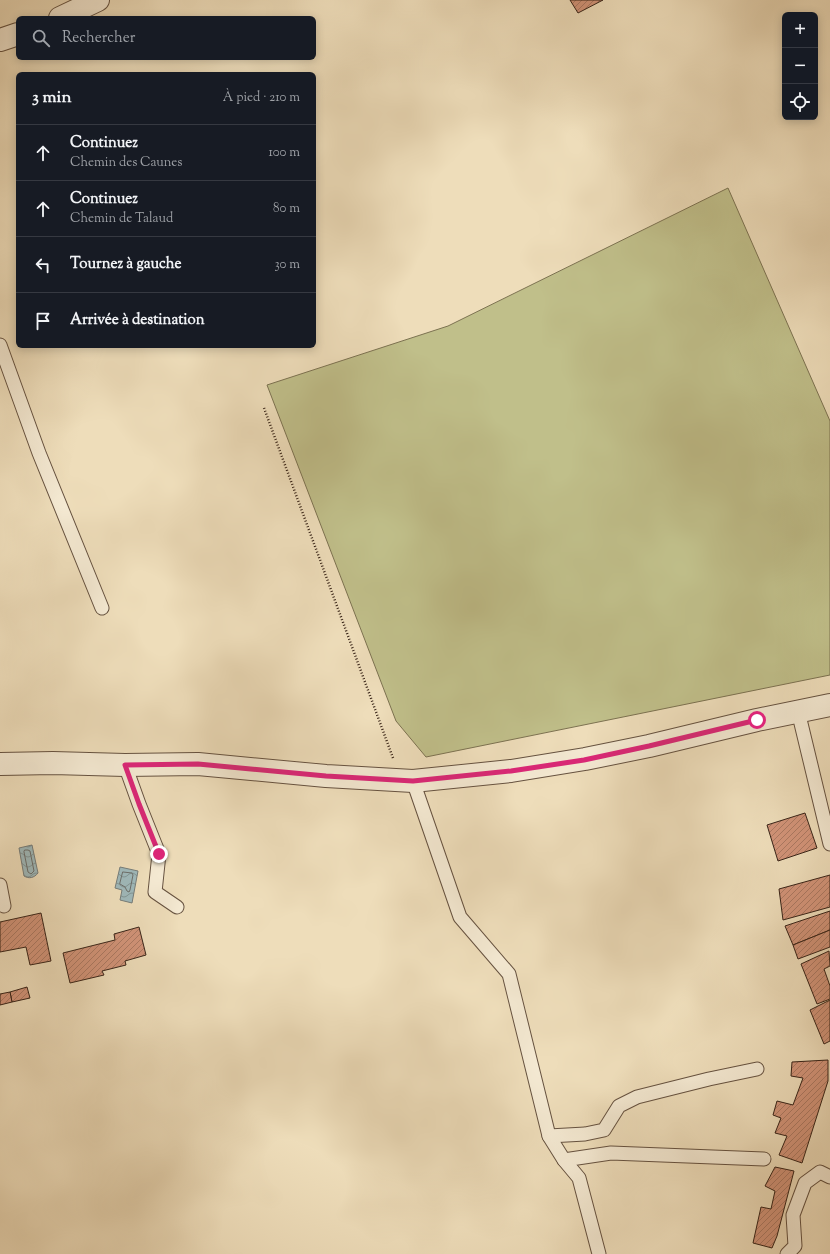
<!DOCTYPE html>
<html lang="fr">
<meta charset="utf-8">
<style>
:root{--surface:#171b24;--page:#20242c;--text:#f1f3f6;--muted:#9ea1a6;--line:#363941}
body{margin:0;font-family:"Sorts Mill Goudy",serif;background:var(--page);color:var(--text)}
.controls{position:absolute;right:12px;top:12px;display:grid;overflow:hidden;border-radius:6px;box-shadow:0 2px 10px #0003}
.controls button{width:36px;height:36px;display:grid;place-items:center;padding:0;border:0;border-bottom:1px solid var(--line);background:var(--surface);color:var(--text);font:20px sans-serif}
.stop{position:absolute;width:12px;height:12px;margin:-9px;border:3px solid #db2777;border-radius:50%;background:#fff}
.stop.end{background:#db2777;border-color:#fff;box-shadow:0 1px 4px #0008}
.list{margin:0;padding:0;list-style:none}
h2{display:flex;justify-content:space-between;align-items:center;height:52px;margin:0;padding:0 16px;font-size:17px}
h2 small{font-size:13px;font-weight:400;color:var(--muted)}
.list li{display:grid;grid-template-columns:26px 1fr auto;gap:12px;align-items:center;box-sizing:border-box;height:56px;padding:0 16px;border-top:1px solid var(--line)}
.list b{display:block;font-size:15px;white-space:nowrap}
.list p{margin:0;font-size:13px;white-space:nowrap;color:var(--muted)}
.list em{font-size:13px;font-style:normal;color:var(--muted)}
.icon{flex:none;width:22px;height:22px;fill:none;stroke:currentColor;stroke-width:2;stroke-linecap:round;stroke-linejoin:round}
.map{position:relative;flex:none;width:830px;height:1254px;overflow:hidden}
.search{position:absolute;background:var(--surface);box-shadow:0 2px 10px #0003;left:16px;top:16px;width:300px;height:44px;display:flex;align-items:center;gap:10px;box-sizing:border-box;padding:0 14px;border-radius:6px;color:var(--muted);font-size:15px}
.panel{position:absolute;background:var(--surface);box-shadow:0 2px 10px #0003;left:16px;top:72px;width:300px;height:276px;border-radius:6px}
.map>svg:first-child{display:block}
</style>
<div class="map">
<svg width="830" height="1254" viewBox="0 0 830 1254">
<defs>
<pattern id="water-waves" width="16" height="10" patternUnits="userSpaceOnUse"><rect width="16" height="10" fill="#9fb9bb"/><path d="M0 5q4-4 8 0t8 0" fill="none" stroke="#839697"/></pattern>
<pattern id="building-hatch" width="6" height="6" patternUnits="userSpaceOnUse"><rect width="6" height="6" fill="#d29479"/><path d="M-1 1l2-2M0 6l6-6M5 7l2-2" fill="none" stroke="#ab7962"/></pattern>
</defs>
<rect width="100%" height="100%" fill="#eeddba"/>
<filter id="stains"><feTurbulence type="fractalNoise" baseFrequency=".005" numOctaves="4"/><feColorMatrix values="0 0 0 0 .2 0 0 0 0 .09 0 0 0 0 .02 0 0 0 .5 -.17"/></filter>
<radialGradient id="worn" r=".72"><stop offset=".6" stop-color="#630" stop-opacity="0"/><stop offset="1" stop-color="#630" stop-opacity=".3"/></radialGradient>
<path fill="#c0bf8a" stroke="#7c7251" d="M728,188L830,421V675L426,757L396,721L267,385L448,326Z"/>
<g fill="url(#water-waves)" stroke="#767d7a">
<path d="M32,845L38,873C34,878 29,879 24,876L19,848Z"/>
<path d="M120,867L138,871L132,903L120,900L122,890L115,888Z"/>
</g>
<g fill="none" stroke-linecap="round" stroke-linejoin="round">
<g stroke="#6c6e6a" stroke-width="1">
<path d="M25,850H28L30,851L34,871L31,874L28,872L24,852Z"/>
<path d="M123,872L132,873L133,875L130,890L129,892L127,891L125,887L120,884Z"/>
</g>
</g>
<g fill="url(#building-hatch)" stroke="#382418">
<path d="M570,0H603L578,13Z"/>
<path d="M805,813L817,848L778,861L767,825Z"/>
<path d="M830,875V907L783,920L779,889Z"/>
<path d="M830,911V930L793,945L785,926Z"/>
<path d="M41,913L51,961L30,965L26,947L0,952V922Z"/>
<path d="M139,927L146,955L125,961L126,965L102,971L104,975L70,983L63,953L115,940L114,934Z"/>
<path d="M830,930V947L798,959L793,945Z"/>
<path d="M829,951L830,966L824,969L830,986V999L817,1004L801,964Z"/>
<path d="M27,987L30,998L12,1002L10,992Z"/>
<path d="M10,992L12,1002L0,1005V994Z"/>
<path d="M830,1000V1041L824,1044L810,1010Z"/>
<path d="M828,1060V1081L802,1163L779,1155L787,1136L775,1133L781,1118L773,1115L777,1101L793,1105L803,1078L791,1076L792,1062Z"/>
<path d="M775,1167L794,1171L777,1236L772,1248L753,1243L761,1207L771,1209L775,1191L765,1186Z"/>
</g>
<g fill="none" stroke-linecap="round" stroke-linejoin="round">
<defs>
<g id="service">
<path d="M0,345L39,453L102,608"/>
<path d="M798,711L830,844"/>
<path d="M125,765L139,804L159,854L155,892L177,907"/>
<path d="M413,781L460,917L509,974L549,1136L564,1160L579,1178L599,1254"/>
<path d="M0,885L4,906"/>
<path d="M549,1136L585,1134L604,1130L619,1106L637,1097L709,1079L757,1069"/>
<path d="M564,1160L611,1153L764,1159"/>
<path d="M787,1254L795,1246L793,1215L805,1183L820,1172L830,1177"/>
</g>
<g id="minor">
<path d="M60,18L98,0"/>
<path d="M0,40L18,34"/>
<path d="M0,764L53,763L125,765L198,764L326,776L413,781L511,771L585,759L649,746L757,720L830,705"/>
</g>
</defs>
<use href="#service" stroke="#665240" stroke-width="15"/>
<use href="#minor" stroke="#665240" stroke-width="24"/>
<path stroke="#382418" stroke-width="2.5" stroke-dasharray="1 2" stroke-linecap="butt" d="M264,408L393,758"/>
<use href="#service" stroke="#f4e9d2" stroke-width="13"/>
<use href="#minor" stroke="#f4e9d2" stroke-width="22"/>
</g>
<g fill="none" stroke-linecap="round" stroke-linejoin="round">
<path stroke="#db2777" stroke-width="5" d="M159,854L139,804L125,765L198,764L326,776L413,781L511,771L584,760L649,746L757,720"/>
</g>
<rect width="100%" height="100%" filter="url(#stains)"/>
<rect width="100%" height="100%" fill="url(#worn)"/>
</svg>
<div class="controls">
<button>+</button>
<button>−</button>
<button><svg class="icon" aria-label="locate" viewBox="0 0 24 24"><circle cx="12" cy="12" r="6"/><path d="M12 2v4M12 18v4M2 12h4M18 12h4"/></svg></button>
</div>
<div class="stop" style="left:757px;top:720px"></div>
<div class="stop end" style="left:159px;top:854px"></div>
<div class="search"><svg class="icon" aria-label="search" viewBox="0 0 24 24"><circle cx="10" cy="10" r="6"/><path d="M15 15l6 6"/></svg>Rechercher</div>
<section class="panel">
<h2>3 min<small>À pied · 210 m</small></h2>
<ul class="list">
<li><svg class="icon" aria-label="ahead" viewBox="0 0 24 24"><path d="M12 20V5M6 11l6-6 6 6"/></svg><div><b>Continuez</b><p>Chemin des Caunes</p></div><em>100 m</em></li>
<li><svg class="icon" aria-label="ahead" viewBox="0 0 24 24"><path d="M12 20V5M6 11l6-6 6 6"/></svg><div><b>Continuez</b><p>Chemin de Talaud</p></div><em>80 m</em></li>
<li><svg class="icon" aria-label="left" viewBox="0 0 24 24"><path d="M17 20v-9H6M10 6l-5 5 5 5"/></svg><div><b>Tournez à gauche</b></div><em>30 m</em></li>
<li><svg class="icon" aria-label="arrive" viewBox="0 0 24 24"><path d="M6 21V4h12l-3 4 3 4H6"/></svg><div><b>Arrivée à destination</b></div></li>
</ul>
</section>
</div>
